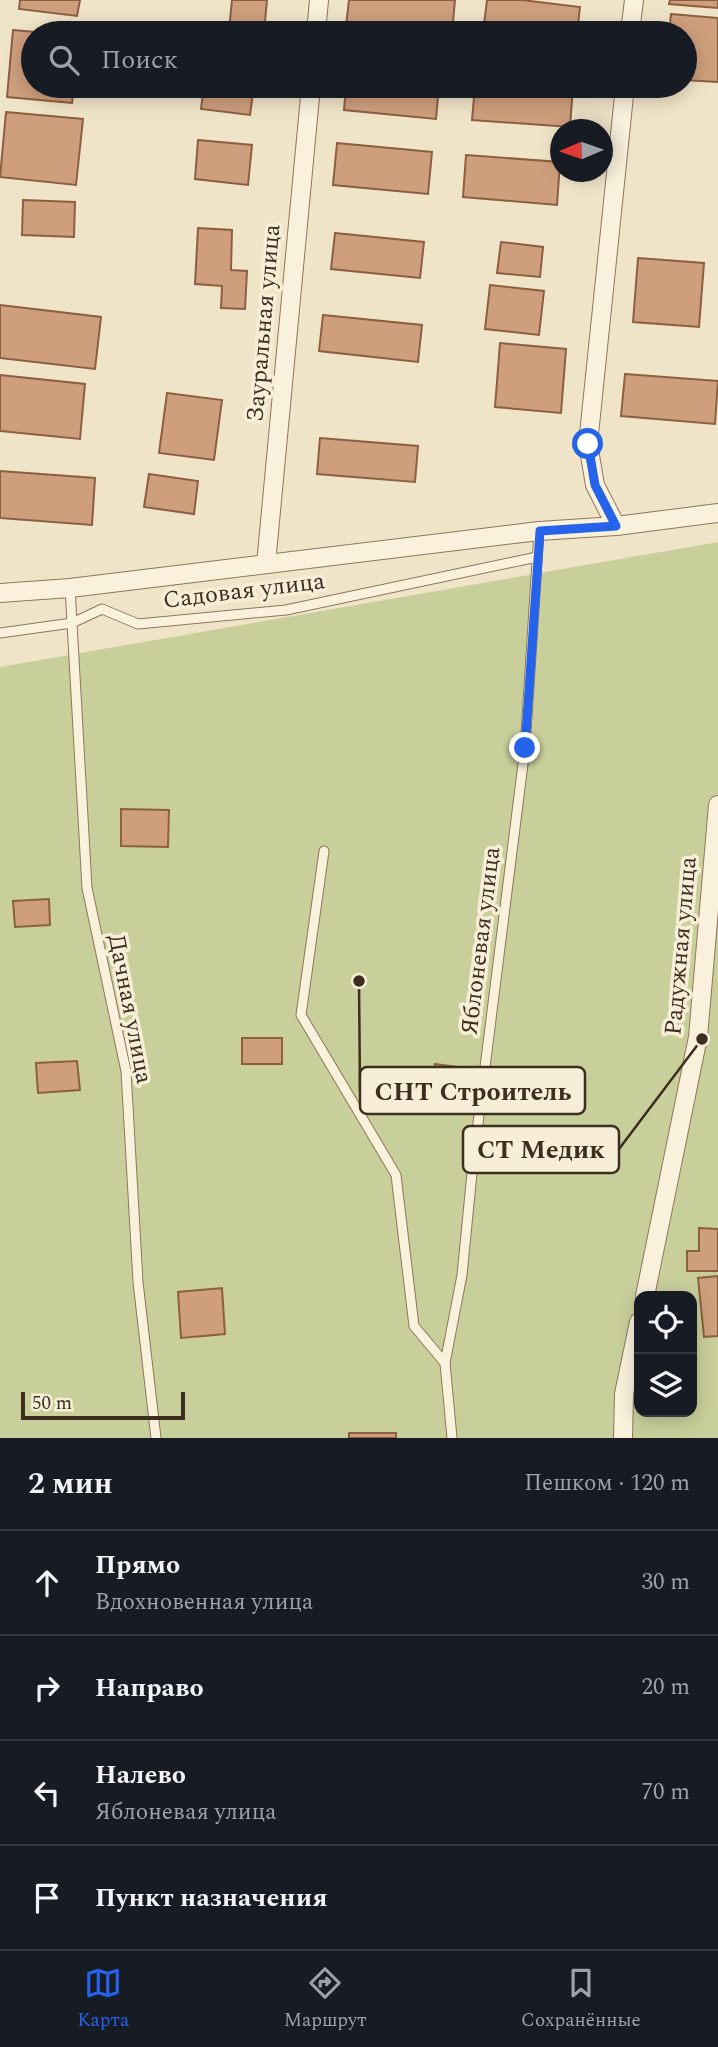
<!DOCTYPE html>
<html lang="ru">
<meta charset="utf-8">
<style>
:root{--surface:#171b24;--page:#242831;--text:#f1f3f6;--muted:#9ea1a6;--line:#363941;--accent:#2563eb}
body{margin:0;font-family:Spectral,serif;background:var(--page);color:var(--text)}
.controls{position:absolute;right:21px;bottom:21px;display:grid;overflow:hidden;border-radius:14px;box-shadow:0 4px 18px #0003}
.controls button{width:63px;height:63px;display:grid;place-items:center;padding:0;border:0;border-bottom:2px solid var(--line);background:var(--surface);color:var(--text);font:35px sans-serif}
.compass{position:absolute;left:550px;top:119px;width:63px;height:63px;border-radius:50%;background:var(--surface);box-shadow:0 4px 18px #0003;rotate:268deg}
.scale{position:absolute;left:21px;bottom:18px;width:164px;box-sizing:border-box;padding-left:7px;border:4px solid #3d2e20;border-top:0;font-size:19px;line-height:24px;white-space:nowrap;color:#3d2e20;-webkit-text-stroke:5px #f7eed8;paint-order:stroke}
.stop{position:absolute;width:21px;height:21px;margin:-16px;border:5px solid #2563eb;border-radius:50%;background:#fff}
.stop.end{background:#2563eb;border-color:#fff;box-shadow:0 2px 7px #0008}
.list{margin:0;padding:0;list-style:none}
h2{display:flex;justify-content:space-between;align-items:center;height:91px;margin:0;padding:0 28px;font-size:30px}
h2 small{font-size:23px;font-weight:400;color:var(--muted)}
.list li{display:grid;grid-template-columns:46px 1fr auto;gap:21px;align-items:center;box-sizing:border-box;height:105px;padding:0 28px;border-top:2px solid var(--line)}
.list b{display:block;font-size:26px;white-space:nowrap}
.list p{margin:0;font-size:23px;white-space:nowrap;color:var(--muted)}
.list em{font-size:23px;font-style:normal;color:var(--muted)}
.icon{flex:none;width:38px;height:38px;fill:none;stroke:currentColor;stroke-width:2;stroke-linecap:round;stroke-linejoin:round}
.map{position:relative;flex:none;width:718px;height:1438px;overflow:hidden}
.search{position:absolute;background:var(--surface);box-shadow:0 4px 18px #0003;left:21px;right:21px;top:21px;height:77px;display:flex;align-items:center;gap:18px;box-sizing:border-box;padding:0 24px;border-radius:38px;color:var(--muted);font-size:26px}
.sheet{height:511px;background:var(--surface)}
nav{display:flex;justify-content:space-around;align-items:center;box-sizing:border-box;height:98px;border-top:2px solid var(--line);background:var(--surface);font-size:19px;color:var(--muted)}
nav a{display:grid;justify-items:center;gap:4px}
nav .on{color:var(--accent)}
.map>svg:first-child{display:block}
</style>
<div class="map">
<svg width="718" height="1438" viewBox="0 0 718 1438">
<rect width="100%" height="100%" fill="#f0e4c8"/>
<path fill="#c9cf9b" fill-rule="evenodd" d="M718,542V1438H0V667ZM639,1296H692V1412H639Z"/>
<g fill="#cf9f7d" stroke="#8d5f41" stroke-width="2">
<path d="M20,0H80L77,16L19,9Z"/>
<path d="M232,0H267L264,33L229,31Z"/>
<path d="M349,0H455L452,33H424L346,26Z"/>
<path d="M487,0H522L580,7L577,33H483Z"/>
<path d="M670,0H718V8L669,4Z"/>
<path d="M671,14L718,18V82L685,80V33H669Z"/>
<path d="M13,30L47,33H33V86H74L72,103L7,97Z"/>
<path d="M204,86H254L250,115L201,109Z"/>
<path d="M346,86H439L436,119L344,110Z"/>
<path d="M475,86L573,87L570,127L472,120Z"/>
<path d="M6,112L83,119L76,185L0,177Z"/>
<path d="M198,140L252,145L248,185L195,179Z"/>
<path d="M337,143L432,152L428,194L333,185Z"/>
<path d="M466,155L560,162L557,205L463,197Z"/>
<path d="M23,200L75,202L74,237L22,235Z"/>
<path d="M198,228L232,230L231,270L247,271L245,309L221,308L222,286L195,284Z"/>
<path d="M335,233L424,242L420,278L331,269Z"/>
<path d="M501,242L543,247L540,277L497,273Z"/>
<path d="M638,258L704,263L699,327L633,322Z"/>
<path d="M490,285L544,291L539,335L485,329Z"/>
<path d="M0,305L101,317L95,369L0,358Z"/>
<path d="M323,315L422,325L418,362L319,351Z"/>
<path d="M500,343L566,349L561,413L495,407Z"/>
<path d="M625,374L718,381L715,424L621,416Z"/>
<path d="M0,375L85,384L80,439L0,431Z"/>
<path d="M167,393L222,400L214,460L159,453Z"/>
<path d="M320,438L418,446L415,482L317,474Z"/>
<path d="M0,471L95,478L92,525L0,518Z"/>
<path d="M149,474L198,481L194,514L144,507Z"/>
<path d="M121,809L169,810L168,847L121,846Z"/>
<path d="M49,899L50,925L15,927L13,901Z"/>
<rect x="242" y="1038" width="40" height="26"/>
<path d="M77,1061L80,1090L38,1093L36,1063Z"/>
<path d="M435,1064L466,1068L464,1091L433,1088Z"/>
<path d="M699,1228L718,1229V1271H687V1251H699Z"/>
<path d="M718,1276V1336L704,1337L698,1278Z"/>
<path d="M222,1288L225,1334L181,1338L178,1292Z"/>
<rect x="349" y="1433" width="47" height="5"/>
</g>
<g fill="none" stroke-linecap="round" stroke-linejoin="round">
<defs>
<g id="lane">
<path d="M70,588L87,888L126,1071L138,1282L156,1438"/>
<path d="M0,633L72,623L102,609L138,624L286,610L537,557"/>
<path d="M324,851L301,1015L396,1175L414,1326L445,1363"/>
<path d="M452,1438L445,1363L462,1275L473,1163L525,748L539,531"/>
</g>
<g id="street">
<path d="M316,33L319,0"/>
<path d="M630,33L634,0"/>
<path d="M616,526L595,485L588,444L625,86"/>
<path d="M266,564L311,86"/>
<path d="M0,593L70,588L539,531L616,526L718,513"/>
<path d="M645,1296L698,1037L718,805"/>
<path d="M623,1438L624,1394L639,1322"/>
</g>
</defs>
<use href="#lane" stroke="#8d765c" stroke-width="11"/>
<use href="#street" stroke="#8d765c" stroke-width="20"/>
<use href="#lane" stroke="#faf1dc" stroke-width="9"/>
<use href="#street" stroke="#faf1dc" stroke-width="18"/>
</g>
<g fill="none" stroke-linecap="round" stroke-linejoin="round">
<path stroke="#2563eb" stroke-width="9" d="M525,748L540,531L616,526L595,485L588,444"/>
</g>
<g text-anchor="middle" dominant-baseline="central" stroke-width="7" stroke-linejoin="round" paint-order="stroke">
<g font-size="24" fill="#3d2e20" stroke="#f7eed8">
<text transform="translate(264 323) rotate(-85)">Зауральная улица</text>
<text transform="translate(244 591) rotate(-7)">Садовая улица</text>
<text transform="translate(481 941) rotate(-83)">Яблоневая улица</text>
<text transform="translate(681 946) rotate(-85)">Радужная улица</text>
<text transform="translate(130 1009) rotate(79)">Дачная улица</text>
</g>
</g>
<path fill="none" stroke="#3d2e20" stroke-width="2.5" d="M359 981L360 1091M702 1039L619 1149"/>
<g fill="#3d2e20" stroke="#f7eed8" stroke-width="2.5">
<circle cx="359" cy="981" r="7"/>
<circle cx="702" cy="1039" r="7"/>
</g>
<g fill="#f7eed8" stroke="#3d2e20" stroke-width="2.5">
<rect x="360" y="1067" width="225" height="47" rx="7"/>
<rect x="463" y="1126" width="156" height="47" rx="7"/>
</g>
<g font-size="26" text-anchor="middle" font-weight="bold" fill="#3d2e20">
<text x="473" y="1100">СНТ Строитель</text>
<text x="541" y="1158">СТ Медик</text>
</g>
</svg>
<div class="controls">
<button><svg class="icon" aria-label="locate" viewBox="0 0 24 24"><circle cx="12" cy="12" r="6"/><path d="M12 2v4M12 18v4M2 12h4M18 12h4"/></svg></button>
<button><svg class="icon" aria-label="layers" viewBox="0 0 24 24"><path d="M12 4l9 5-9 5-9-5zM3 14l9 5 9-5"/></svg></button>
</div>
<svg class="compass" viewBox="-18 -18 36 36"><path d="M0-13l5 13h-10z" fill="#e53935"/><path d="M0 13l5-13h-10z" fill="#9ea1a6"/></svg>
<div class="scale">50 m</div>
<div class="stop" style="left:588px;top:444px"></div>
<div class="stop end" style="left:525px;top:748px"></div>
<div class="search"><svg class="icon" aria-label="search" viewBox="0 0 24 24"><circle cx="10" cy="10" r="6"/><path d="M15 15l6 6"/></svg>Поиск</div>
</div>
<section class="sheet">
<h2>2 мин<small>Пешком · 120 m</small></h2>
<ul class="list">
<li><svg class="icon" aria-label="ahead" viewBox="0 0 24 24"><path d="M12 20V5M6 11l6-6 6 6"/></svg><div><b>Прямо</b><p>Вдохновенная улица</p></div><em>30 m</em></li>
<li><svg class="icon" aria-label="right" viewBox="0 0 24 24"><path d="M7 20v-9h11M14 6l5 5-5 5"/></svg><div><b>Направо</b></div><em>20 m</em></li>
<li><svg class="icon" aria-label="left" viewBox="0 0 24 24"><path d="M17 20v-9H6M10 6l-5 5 5 5"/></svg><div><b>Налево</b><p>Яблоневая улица</p></div><em>70 m</em></li>
<li><svg class="icon" aria-label="arrive" viewBox="0 0 24 24"><path d="M6 21V4h12l-3 4 3 4H6"/></svg><div><b>Пункт назначения</b></div></li>
</ul>
</section>
<nav>
<a class="on"><svg class="icon" aria-label="map" viewBox="0 0 24 24"><path d="M3 6l6-2 6 2 6-2v14l-6 2-6-2-6 2zM9 4v14M15 6v14"/></svg>Карта</a>
<a><svg class="icon" aria-label="directions" viewBox="0 0 24 24"><path d="M12 3l9 9-9 9-9-9zM9 14v-3h6M13 9l2 2-2 2"/></svg>Маршрут</a>
<a><svg class="icon" aria-label="saved" viewBox="0 0 24 24"><path d="M7 4h10v16l-5-4-5 4z"/></svg>Сохранённые</a>
</nav>
